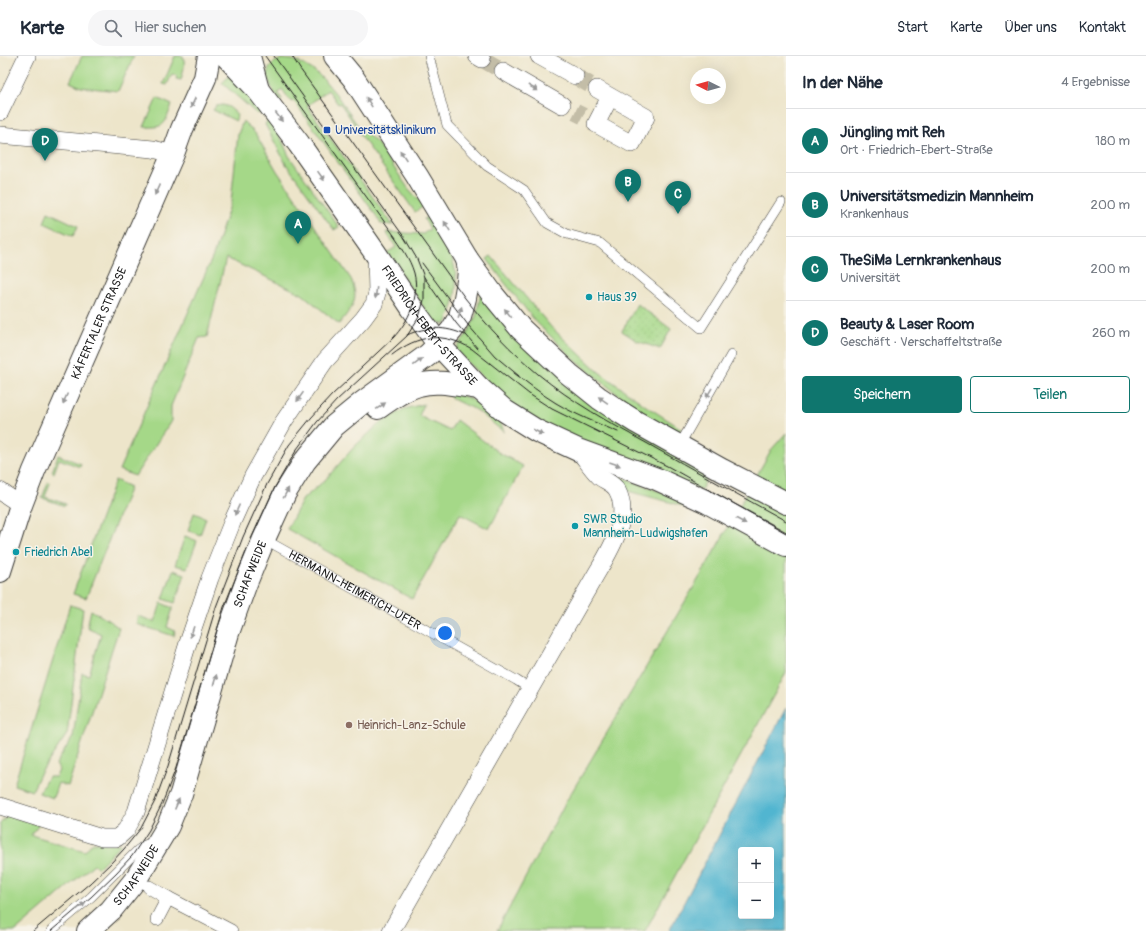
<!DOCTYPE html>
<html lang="de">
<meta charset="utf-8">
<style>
:root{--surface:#fff;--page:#f6f6f7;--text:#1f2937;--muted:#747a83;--line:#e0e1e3;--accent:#0f766e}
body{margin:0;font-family:Pangolin,sans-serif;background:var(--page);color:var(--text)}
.controls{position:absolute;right:12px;bottom:12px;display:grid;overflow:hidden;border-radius:4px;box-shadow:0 4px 16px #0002}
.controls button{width:36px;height:36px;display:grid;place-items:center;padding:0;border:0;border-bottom:1px solid var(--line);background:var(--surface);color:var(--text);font:20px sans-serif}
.compass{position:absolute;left:690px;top:12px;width:36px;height:36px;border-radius:50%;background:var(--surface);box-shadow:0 4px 16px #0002;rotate:275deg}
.you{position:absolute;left:445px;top:577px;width:14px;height:14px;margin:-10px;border:3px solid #fff;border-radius:50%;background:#1a73e8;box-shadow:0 0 0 6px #1a73e833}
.badge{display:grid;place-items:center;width:26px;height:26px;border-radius:50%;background:var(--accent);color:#fff;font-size:13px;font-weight:700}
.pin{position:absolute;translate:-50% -33px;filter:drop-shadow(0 1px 2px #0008)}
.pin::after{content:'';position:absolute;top:21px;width:14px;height:12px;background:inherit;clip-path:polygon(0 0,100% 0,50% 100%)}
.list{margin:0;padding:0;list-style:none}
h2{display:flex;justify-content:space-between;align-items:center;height:52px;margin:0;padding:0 16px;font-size:17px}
h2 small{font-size:13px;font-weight:400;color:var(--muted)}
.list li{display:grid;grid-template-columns:26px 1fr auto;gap:12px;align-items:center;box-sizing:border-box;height:64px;padding:0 16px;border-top:1px solid var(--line)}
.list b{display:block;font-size:15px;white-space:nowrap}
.list p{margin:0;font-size:13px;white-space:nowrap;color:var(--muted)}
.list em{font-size:13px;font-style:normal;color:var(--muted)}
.actions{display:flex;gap:8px;padding:12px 16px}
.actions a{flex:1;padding:9px 0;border:1px solid var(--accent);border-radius:4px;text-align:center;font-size:14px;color:var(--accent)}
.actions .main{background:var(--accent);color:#fff}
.icon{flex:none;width:22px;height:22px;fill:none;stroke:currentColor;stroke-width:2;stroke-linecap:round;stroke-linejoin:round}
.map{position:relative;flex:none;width:786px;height:875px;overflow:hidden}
header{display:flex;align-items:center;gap:24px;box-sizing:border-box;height:56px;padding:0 20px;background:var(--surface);border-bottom:1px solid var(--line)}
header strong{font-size:19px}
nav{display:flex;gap:22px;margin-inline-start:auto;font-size:14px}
.search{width:280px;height:36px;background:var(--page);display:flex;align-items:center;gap:10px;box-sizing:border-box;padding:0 14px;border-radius:22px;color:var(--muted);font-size:15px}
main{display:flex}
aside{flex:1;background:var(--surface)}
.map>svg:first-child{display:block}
</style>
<header>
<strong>Karte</strong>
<div class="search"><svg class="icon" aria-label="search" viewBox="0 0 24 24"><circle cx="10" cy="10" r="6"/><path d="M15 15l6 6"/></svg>Hier suchen</div>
<nav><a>Start</a><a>Karte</a><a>Über uns</a><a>Kontakt</a></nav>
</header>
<main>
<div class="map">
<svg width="786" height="875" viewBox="0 0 786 875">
<defs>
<pattern id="park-dots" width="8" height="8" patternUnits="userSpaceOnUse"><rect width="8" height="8" fill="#a5d888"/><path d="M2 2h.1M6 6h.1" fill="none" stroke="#8db975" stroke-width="1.8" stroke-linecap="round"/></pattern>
</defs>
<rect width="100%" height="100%" fill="#f7f3e8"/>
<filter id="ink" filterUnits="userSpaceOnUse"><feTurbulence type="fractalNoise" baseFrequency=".025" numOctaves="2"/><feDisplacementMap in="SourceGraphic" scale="8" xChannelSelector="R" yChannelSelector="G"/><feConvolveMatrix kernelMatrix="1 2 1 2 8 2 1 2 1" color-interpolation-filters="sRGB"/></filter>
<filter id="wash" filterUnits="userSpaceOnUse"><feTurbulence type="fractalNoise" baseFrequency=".012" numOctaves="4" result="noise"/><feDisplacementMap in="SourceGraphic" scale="16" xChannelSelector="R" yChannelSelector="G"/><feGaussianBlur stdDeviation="0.9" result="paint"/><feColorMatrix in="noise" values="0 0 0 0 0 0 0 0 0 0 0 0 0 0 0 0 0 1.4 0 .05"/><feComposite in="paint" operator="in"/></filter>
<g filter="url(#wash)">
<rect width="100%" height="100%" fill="#ede5ca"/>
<g fill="#a5d888" stroke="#607a52">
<path d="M82,0H134L118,35L81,31L70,26Z"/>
<path d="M175,0H183C186,8 183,16 181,24L176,23L177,20L172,18L167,29L163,28Z"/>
<path d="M282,3L293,4L303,8L316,16L325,25L336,38L358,70L378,88L408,132L424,150L415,156L354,70L355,69L340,47L338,48L328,34L307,50L393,169L381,168L375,158L294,45L291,46L282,33L278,37L282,43L280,46C270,30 257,11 282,3Z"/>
<path d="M232,20L265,55L257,58L222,27L228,21Z"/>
<path d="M157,42L172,49C164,68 167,72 144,71Z"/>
<path d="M223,49L229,51L237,58L236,65L213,54L216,50Z"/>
<path d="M270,62L277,73L289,100L339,171L334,174L286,108L265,68Z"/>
<path d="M243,65L255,77L277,115L351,223C360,245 352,251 339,268L302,238L226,202L207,281L199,282L171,350V365L135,420L119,414L213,200L231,146L238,78Z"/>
<path d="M48,156L78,170L73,180L44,167Z"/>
<path d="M431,159C446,187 462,211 454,244C453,252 449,260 446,268L434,267L387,197L396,191L386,176L423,178L430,173L424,163Z"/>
<path d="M491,200L551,271L599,316L646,350L682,373L674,377L641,357L576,305L536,266L505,227L487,203Z"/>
<path d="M481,237L709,418L701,434L565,380L512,350L455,294L467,278L476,260Z"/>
<path d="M446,335C454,337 462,339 470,343C482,348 502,363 504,376C494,369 485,359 474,353C464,347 451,346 446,335Z"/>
<path d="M424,348L419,360L450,375L456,364L498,396L523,410L489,473L460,458L412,543L287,473L303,443L325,424L355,390L379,368L404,353Z"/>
<path d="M786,377V617L645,875H497L564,749L705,512L771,394Z"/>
<path d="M58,399L81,408L80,411L59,403L54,417L52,416Z"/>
<path d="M600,413L690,447L688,452L673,447L624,434Z"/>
<path d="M115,424L130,431L86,542L73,538Z"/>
<path d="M48,426L50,427L45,441L66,448L65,450L42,442Z"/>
<path d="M194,457L206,462L200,479L188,474Z"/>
<path d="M185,480L197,485L187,512L175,509Z"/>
<path d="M173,514L185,518L175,547L163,543Z"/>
<path d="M161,547L173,552L167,571L175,575L174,580L136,568L138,560L155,566Z"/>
<path d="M70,549L83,553L67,678L40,718L32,735L14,729Z"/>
<path d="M91,554L111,566L119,572L68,730L58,727L53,742L39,737L48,721H56L59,714L56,708L73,681L82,617L89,619L101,578L87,571Z"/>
<path d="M8,759L39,769L31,779L85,795L93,786L121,788L98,812L94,808L16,875H0V768Z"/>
</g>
<path fill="url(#park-dots)" stroke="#607a52" d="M637,248L671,273L660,293L637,285L622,275Z"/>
<path fill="#51b5d0" stroke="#366876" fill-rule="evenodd" d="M786,652V875H669ZM741,794H771V860H741Z"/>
</g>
<g filter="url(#ink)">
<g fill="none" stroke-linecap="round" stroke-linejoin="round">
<g stroke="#c3bda7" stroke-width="17" stroke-dasharray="17 8" stroke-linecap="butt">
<path d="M482,3L503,15"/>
<path d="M575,20L597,33"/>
<path d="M575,56L583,60"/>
</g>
<defs>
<g id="service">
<path d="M429,0L447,69L487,110L524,134L547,167L567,178L600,187L701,272L781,146"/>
<path d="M679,390L731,299"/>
<path id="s1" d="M264,483L516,624L530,633"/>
<path d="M51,875L91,841L138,794L145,789L153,786"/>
</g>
<g id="pedestrian">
<path d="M149,831L168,842L231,875"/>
<path d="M157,863L168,842"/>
</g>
<g id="minor">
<path d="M477,0L482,3"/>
<path d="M539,0L575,20"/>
<path d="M503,15L562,49"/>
<path d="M597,33L646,61L632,88L596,68L610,41"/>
<path d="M0,56L27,0"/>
<path d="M0,79L153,93L173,98"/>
<path d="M0,435L21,449"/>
<path d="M0,750L102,782H117L126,774L136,756L188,587L210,522L233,464L253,420L284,365L325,305L363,263L374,248L377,237L376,198"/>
<path d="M391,875L595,520C609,496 632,462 617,434C613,427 605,425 600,421C592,414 585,402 578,394"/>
</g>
<g id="secondary">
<path d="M249,0L258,34"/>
<path d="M378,352C391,343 404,333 419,329C438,323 460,330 479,332"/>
<path id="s2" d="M0,515L21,449L34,415L173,98L182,73L205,22L209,0"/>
<path id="s3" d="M88,875L111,854L136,823L168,770L181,738L228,577L246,527L264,483L285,437L305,405L334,370L362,347L428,299L445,282L452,274L460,260L465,242L468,225L469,214L467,203"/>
</g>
<g id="primary">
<path id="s4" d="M226,0L258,34L299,88L376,198L412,252L439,289L479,332L505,355L537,375L578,394L657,423L707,446L786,489"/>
<path d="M335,0L354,23L417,120L467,203L493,239L521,273L569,318L599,342L617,354L636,366L722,414L786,447"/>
</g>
</defs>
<use href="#service" stroke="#3b3a36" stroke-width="10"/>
<use href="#pedestrian" stroke="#3b3a36" stroke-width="14"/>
<use href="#minor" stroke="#3b3a36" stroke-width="18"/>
<use href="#secondary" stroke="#3b3a36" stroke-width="24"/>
<use href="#primary" stroke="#3b3a36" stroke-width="24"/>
<use href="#service" stroke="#fff" stroke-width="9"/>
<use href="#pedestrian" stroke="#fff" stroke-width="13"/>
<use href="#minor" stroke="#fff" stroke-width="17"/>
<use href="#secondary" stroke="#fff" stroke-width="22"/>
<use href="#primary" stroke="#fff" stroke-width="22"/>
<g stroke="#1c1c1c" stroke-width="1">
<path d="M265,0L396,182"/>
<path d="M274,0L407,185"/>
<path d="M292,0L300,13L465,242C487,270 511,295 538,318C572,346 610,367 648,388C694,414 740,440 786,465"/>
<path d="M422,207L468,269L495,300L519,320"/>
<path d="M424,221L456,267L478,293"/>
<path d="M407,279C427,270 445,270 465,279"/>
<path d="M392,299C419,278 443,276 472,293L529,338L552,353L669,411L786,477"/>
<path d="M514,317C528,327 541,338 556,347C576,359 597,367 618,376"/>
<path d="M33,875L90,827L111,807L124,793L141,772L155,745L168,710L216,551L243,481L267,428L289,389L311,362L332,339L393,282C409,265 420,241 414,217C410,203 401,190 393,179"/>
<path d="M51,875L91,841L116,817L132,800L149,774L162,748L176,712L224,551L251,483L275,431L297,393L317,366L337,344L407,280L419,261L424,244V221L417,203L404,181"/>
</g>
</g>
<defs><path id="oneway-solid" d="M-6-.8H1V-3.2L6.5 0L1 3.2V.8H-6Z"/></defs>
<g fill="#999">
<use href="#oneway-solid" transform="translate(533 32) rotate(30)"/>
<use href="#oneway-solid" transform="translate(369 46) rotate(-122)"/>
<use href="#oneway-solid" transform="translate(193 47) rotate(114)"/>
<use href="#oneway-solid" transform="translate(279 61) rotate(53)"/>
<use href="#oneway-solid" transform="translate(403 99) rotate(-124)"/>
<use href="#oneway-solid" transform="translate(321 120) rotate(55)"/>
<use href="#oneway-solid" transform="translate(157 134) rotate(114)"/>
<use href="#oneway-solid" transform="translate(447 170) rotate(-121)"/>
<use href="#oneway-solid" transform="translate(376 237) rotate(97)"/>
<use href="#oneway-solid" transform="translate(460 256) rotate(-72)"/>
<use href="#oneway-solid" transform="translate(508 257) rotate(-129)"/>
<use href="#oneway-solid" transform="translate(418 306) rotate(-37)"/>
<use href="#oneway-solid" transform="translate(709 337) rotate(120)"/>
<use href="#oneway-solid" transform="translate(300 341) rotate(125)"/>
<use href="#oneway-solid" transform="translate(65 343) rotate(114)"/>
<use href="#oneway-solid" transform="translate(603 344) rotate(-145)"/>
<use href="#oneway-solid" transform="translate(381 350) rotate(-35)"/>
<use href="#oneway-solid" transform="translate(538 376) rotate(28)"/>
<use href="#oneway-solid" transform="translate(615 408) rotate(20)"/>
<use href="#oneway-solid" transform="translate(286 437) rotate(-62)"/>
<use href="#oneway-solid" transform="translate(237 454) rotate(114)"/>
<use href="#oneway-solid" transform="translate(741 465) rotate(28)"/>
<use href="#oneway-solid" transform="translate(192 576) rotate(109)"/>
<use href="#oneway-solid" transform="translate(215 624) rotate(-74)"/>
<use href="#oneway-solid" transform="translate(177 748) rotate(-67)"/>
<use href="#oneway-solid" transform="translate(81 850) rotate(-40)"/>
</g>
</g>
<rect fill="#1a4fb4" stroke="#f7f3e8" stroke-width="1.5" x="323" y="70" width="8" height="8" rx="2"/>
<g fill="#0f9aa8" stroke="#f7f3e8" stroke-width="1.5">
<circle cx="589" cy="241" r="4"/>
<circle cx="575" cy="470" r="4"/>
<circle cx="16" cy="496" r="4"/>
</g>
<circle fill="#8d6e63" stroke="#f7f3e8" stroke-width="1.5" cx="349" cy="669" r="4"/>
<g text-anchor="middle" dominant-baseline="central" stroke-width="3" stroke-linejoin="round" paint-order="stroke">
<g font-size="12" fill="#164399" stroke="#f7f3e8" text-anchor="start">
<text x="335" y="74">Universitätsklinikum</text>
</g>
<g font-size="12" fill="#0d838f" stroke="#f7f3e8" text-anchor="start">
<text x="597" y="241">Haus 39</text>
<text x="583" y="463">SWR Studio<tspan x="583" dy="14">Mannheim-Ludwigshafen</tspan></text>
<text x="24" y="496">Friedrich Abel</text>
</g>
<g font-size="12" fill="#1c1c1c" stroke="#f7f3e8">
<text stroke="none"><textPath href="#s2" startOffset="267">KÄFERTALER STRASSE</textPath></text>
<text stroke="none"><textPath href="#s4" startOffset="338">FRIEDRICH-EBERT-STRASSE</textPath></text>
<text stroke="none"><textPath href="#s3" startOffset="398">SCHAFWEIDE</textPath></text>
<text stroke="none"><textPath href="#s1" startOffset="104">HERMANN-HEIMERICH-UFER</textPath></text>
<text stroke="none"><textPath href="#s3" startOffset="74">SCHAFWEIDE</textPath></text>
</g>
<g font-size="12" fill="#785e54" stroke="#f7f3e8" text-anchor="start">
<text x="357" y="669">Heinrich-Lanz-Schule</text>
</g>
</g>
</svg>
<div class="controls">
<button>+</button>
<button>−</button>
</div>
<svg class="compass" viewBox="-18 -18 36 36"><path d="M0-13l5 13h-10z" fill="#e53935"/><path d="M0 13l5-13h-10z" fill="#747a83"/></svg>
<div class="you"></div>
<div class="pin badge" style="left:298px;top:188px">A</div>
<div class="pin badge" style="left:628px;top:146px">B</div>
<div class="pin badge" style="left:678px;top:158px">C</div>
<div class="pin badge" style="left:45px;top:105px">D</div>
</div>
<aside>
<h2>In der Nähe<small>4 Ergebnisse</small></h2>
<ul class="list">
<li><span class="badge">A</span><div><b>Jüngling mit Reh</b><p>Ort · Friedrich-Ebert-Straße</p></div><em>180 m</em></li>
<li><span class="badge">B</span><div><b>Universitätsmedizin Mannheim</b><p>Krankenhaus</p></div><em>200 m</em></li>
<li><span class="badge">C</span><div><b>TheSiMa Lernkrankenhaus</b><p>Universität</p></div><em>200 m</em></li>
<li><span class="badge">D</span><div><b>Beauty &amp; Laser Room</b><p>Geschäft · Verschaffeltstraße</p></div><em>260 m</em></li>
</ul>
<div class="actions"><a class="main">Speichern</a><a>Teilen</a></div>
</aside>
</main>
